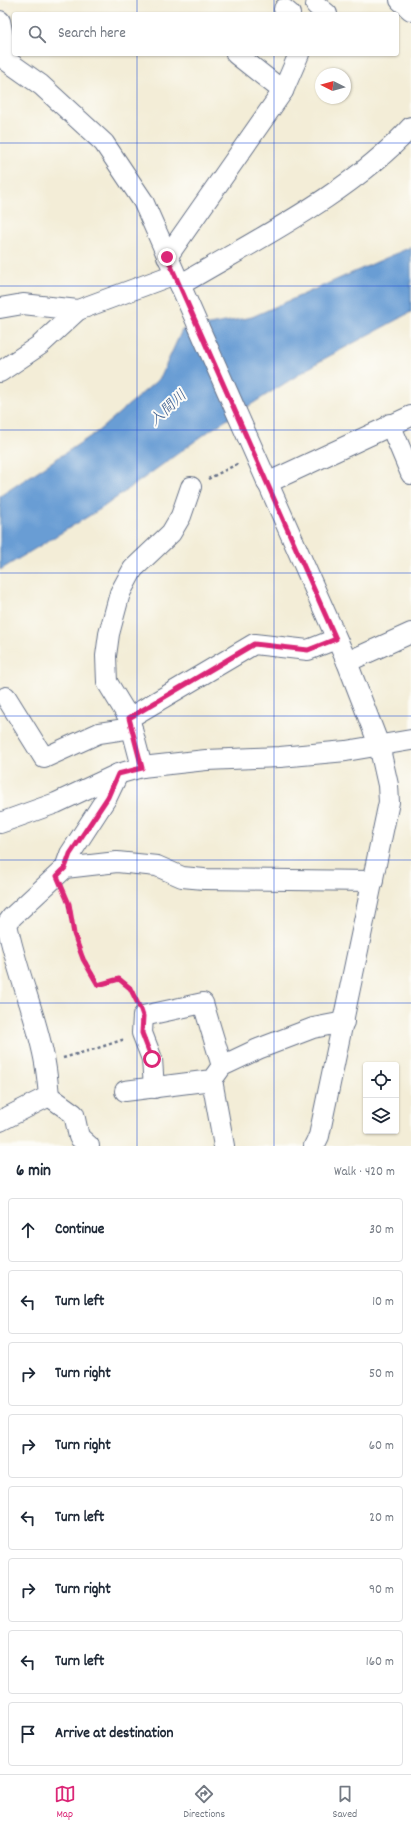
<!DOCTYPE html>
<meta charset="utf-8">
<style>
:root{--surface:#fff;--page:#f6f6f7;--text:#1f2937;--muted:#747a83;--line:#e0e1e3;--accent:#db2777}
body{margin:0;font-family:Dekko,"Klee One",sans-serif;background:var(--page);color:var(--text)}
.controls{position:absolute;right:12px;bottom:12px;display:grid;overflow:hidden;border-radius:4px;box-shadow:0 1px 3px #0004}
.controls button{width:36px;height:36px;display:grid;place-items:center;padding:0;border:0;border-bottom:1px solid var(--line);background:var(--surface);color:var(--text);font:20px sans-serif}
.compass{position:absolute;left:315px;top:68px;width:36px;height:36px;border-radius:50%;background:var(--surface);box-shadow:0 1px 3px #0004;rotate:276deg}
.stop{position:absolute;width:12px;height:12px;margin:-9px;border:3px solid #db2777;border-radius:50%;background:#fff}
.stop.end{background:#db2777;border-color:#fff;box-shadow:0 1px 4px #0008}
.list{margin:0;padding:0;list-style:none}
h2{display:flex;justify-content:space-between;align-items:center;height:52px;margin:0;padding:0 16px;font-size:17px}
h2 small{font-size:13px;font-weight:400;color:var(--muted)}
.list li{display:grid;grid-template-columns:26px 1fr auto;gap:12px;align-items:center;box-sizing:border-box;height:64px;margin:0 8px 8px;padding:0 8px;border:1px solid var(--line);border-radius:4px}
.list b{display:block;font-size:15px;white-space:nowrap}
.list em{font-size:13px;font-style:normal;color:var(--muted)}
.icon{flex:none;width:22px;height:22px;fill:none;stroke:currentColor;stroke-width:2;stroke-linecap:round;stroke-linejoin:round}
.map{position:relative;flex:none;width:411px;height:1146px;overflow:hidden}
.search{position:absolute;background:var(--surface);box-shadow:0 1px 3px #0004;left:12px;right:12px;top:12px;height:44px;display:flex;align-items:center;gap:10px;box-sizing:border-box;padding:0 14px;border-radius:4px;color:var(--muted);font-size:15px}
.sheet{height:628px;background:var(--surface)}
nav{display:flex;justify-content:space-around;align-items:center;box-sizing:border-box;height:56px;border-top:1px solid var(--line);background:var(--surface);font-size:11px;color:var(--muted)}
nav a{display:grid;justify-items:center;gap:2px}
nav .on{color:var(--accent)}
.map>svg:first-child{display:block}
</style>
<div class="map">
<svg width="411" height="1146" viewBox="0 0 411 1146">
<rect width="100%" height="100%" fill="#fdfcf7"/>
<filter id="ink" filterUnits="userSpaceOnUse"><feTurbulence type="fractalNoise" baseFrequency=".025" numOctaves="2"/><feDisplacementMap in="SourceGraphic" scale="8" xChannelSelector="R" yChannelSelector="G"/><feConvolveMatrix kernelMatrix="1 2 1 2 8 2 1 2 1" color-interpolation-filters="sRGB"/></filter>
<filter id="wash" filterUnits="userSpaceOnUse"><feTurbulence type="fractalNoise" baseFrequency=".012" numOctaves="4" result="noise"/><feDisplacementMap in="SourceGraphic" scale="16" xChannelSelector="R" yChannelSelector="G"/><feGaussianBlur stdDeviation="0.9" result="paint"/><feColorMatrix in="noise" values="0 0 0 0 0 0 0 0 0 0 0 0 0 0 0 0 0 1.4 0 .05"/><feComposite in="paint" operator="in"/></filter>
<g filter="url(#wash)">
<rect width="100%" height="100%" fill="#f3edd7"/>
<path fill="#699dd4" stroke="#426699" d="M411,247V312L322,360L212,429L102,508L0,570V496L97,432L160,378L182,330L252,317Z"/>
</g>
<g filter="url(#ink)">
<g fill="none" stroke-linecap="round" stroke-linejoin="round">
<defs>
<g id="minor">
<path d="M400,0L411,10"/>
<path d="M316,5L327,14"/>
<path d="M284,9L290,14"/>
<path d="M0,21L5,46L0,56"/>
<path d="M236,54L283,91"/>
<path d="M0,56L41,85L104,143L143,201L347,662L379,745L388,785L389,802L319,1136L314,1146"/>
<path d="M167,257L283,91L299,54"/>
<path d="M180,285C257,239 350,194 411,127"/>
<path d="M0,308L23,304L78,310L175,274"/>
<path d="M0,372L40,345L78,310"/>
<path d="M390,424L411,474"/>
<path d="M267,483L411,416"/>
<path d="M347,662L411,633"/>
<path d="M6,697L44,758L99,733L132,728"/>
<path d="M129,718L254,644L308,650L336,639"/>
<path d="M142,767L129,718L107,682L106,656L109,634L120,593L133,569L171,533L181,516L191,487"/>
<path d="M0,823L56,803L118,774L142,767L206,760L280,757L346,751L411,740"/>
<path d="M65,868L70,854L107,797L118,774"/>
<path d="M212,1080L224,1146"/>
<path d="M154,1088L152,1059L142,1033L143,1016L203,1003L222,1066"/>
<path d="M125,1091L212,1080L222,1066L258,1049L313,1028L344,1022"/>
<path d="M49,1096L74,1114L79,1137L89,1146"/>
<path d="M0,1121L49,1096C48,1085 47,1074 45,1063C37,1016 16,971 7,924L12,917L65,868L117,862L157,866L182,877L204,879L373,881"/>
</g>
</defs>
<use href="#minor" stroke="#677288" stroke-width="22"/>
<g stroke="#677288" stroke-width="2.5" stroke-dasharray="3 3" stroke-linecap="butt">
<path d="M208,479L239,463"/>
<path d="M64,893C70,906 70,919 74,933C78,952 89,968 98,985L119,979L130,988L136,999"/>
<path d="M63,1058L95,1049L125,1039"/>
</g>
<use href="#minor" stroke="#fff" stroke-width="20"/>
</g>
</g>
<g fill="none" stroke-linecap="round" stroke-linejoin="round" filter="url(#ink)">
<path stroke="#db2777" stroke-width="5" d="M152,1059L142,1033L143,1016L141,1010L130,988L119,979L98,985L83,959L74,934L69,904L57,876L65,868L70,854L108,797L118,774L142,768L129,718L254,644L308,650L336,639L167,257"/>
</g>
<path fill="none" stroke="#1d4ed8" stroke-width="1" stroke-opacity="0.55" d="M137,0V14M274,0V14M137,54V1146M274,54V1146M0,143H411M0,286H411M0,430H411M0,573H411M0,716H411M0,860H411M0,1003H411"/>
<g text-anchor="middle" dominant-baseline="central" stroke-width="4" stroke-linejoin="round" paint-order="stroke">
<g font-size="15" font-style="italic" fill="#3a5b8d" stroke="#fdfcf7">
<text transform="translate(169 409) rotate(-43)">入間川</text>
</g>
</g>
</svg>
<div class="controls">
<button><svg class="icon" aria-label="locate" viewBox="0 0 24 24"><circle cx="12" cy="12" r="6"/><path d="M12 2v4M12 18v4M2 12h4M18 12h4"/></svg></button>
<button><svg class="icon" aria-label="layers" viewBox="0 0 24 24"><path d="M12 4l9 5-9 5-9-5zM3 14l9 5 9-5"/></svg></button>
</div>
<svg class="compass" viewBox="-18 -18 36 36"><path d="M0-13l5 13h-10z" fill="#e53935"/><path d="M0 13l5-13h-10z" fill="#747a83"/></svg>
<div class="stop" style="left:152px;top:1059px"></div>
<div class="stop end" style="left:167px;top:257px"></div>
<div class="search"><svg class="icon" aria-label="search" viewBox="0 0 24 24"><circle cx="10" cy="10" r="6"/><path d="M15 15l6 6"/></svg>Search here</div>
</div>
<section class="sheet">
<h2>6 min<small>Walk · 420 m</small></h2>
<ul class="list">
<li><svg class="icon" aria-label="ahead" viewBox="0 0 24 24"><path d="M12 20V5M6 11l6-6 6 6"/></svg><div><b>Continue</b></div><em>30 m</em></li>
<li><svg class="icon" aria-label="left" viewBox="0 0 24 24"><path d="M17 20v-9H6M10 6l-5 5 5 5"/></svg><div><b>Turn left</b></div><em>10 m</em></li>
<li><svg class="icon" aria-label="right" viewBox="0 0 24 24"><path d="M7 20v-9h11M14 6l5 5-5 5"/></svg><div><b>Turn right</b></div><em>50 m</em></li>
<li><svg class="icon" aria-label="right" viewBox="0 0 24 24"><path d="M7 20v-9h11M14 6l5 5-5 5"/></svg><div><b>Turn right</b></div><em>60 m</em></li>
<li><svg class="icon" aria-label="left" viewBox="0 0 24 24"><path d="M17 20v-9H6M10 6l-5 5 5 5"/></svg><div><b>Turn left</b></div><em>20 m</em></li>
<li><svg class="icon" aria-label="right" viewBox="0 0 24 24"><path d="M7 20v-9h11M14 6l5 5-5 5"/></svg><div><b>Turn right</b></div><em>90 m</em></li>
<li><svg class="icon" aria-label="left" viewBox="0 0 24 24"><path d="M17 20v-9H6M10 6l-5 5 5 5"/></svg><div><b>Turn left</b></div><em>160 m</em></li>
<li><svg class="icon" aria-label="arrive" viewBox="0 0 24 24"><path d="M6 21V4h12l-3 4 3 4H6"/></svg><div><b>Arrive at destination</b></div></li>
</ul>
</section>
<nav>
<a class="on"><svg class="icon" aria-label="map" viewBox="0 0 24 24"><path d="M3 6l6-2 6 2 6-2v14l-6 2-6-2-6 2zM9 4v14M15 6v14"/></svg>Map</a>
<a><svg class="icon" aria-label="directions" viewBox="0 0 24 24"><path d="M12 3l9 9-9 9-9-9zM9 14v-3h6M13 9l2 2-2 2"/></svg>Directions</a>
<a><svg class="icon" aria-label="saved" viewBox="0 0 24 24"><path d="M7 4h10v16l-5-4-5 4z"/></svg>Saved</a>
</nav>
